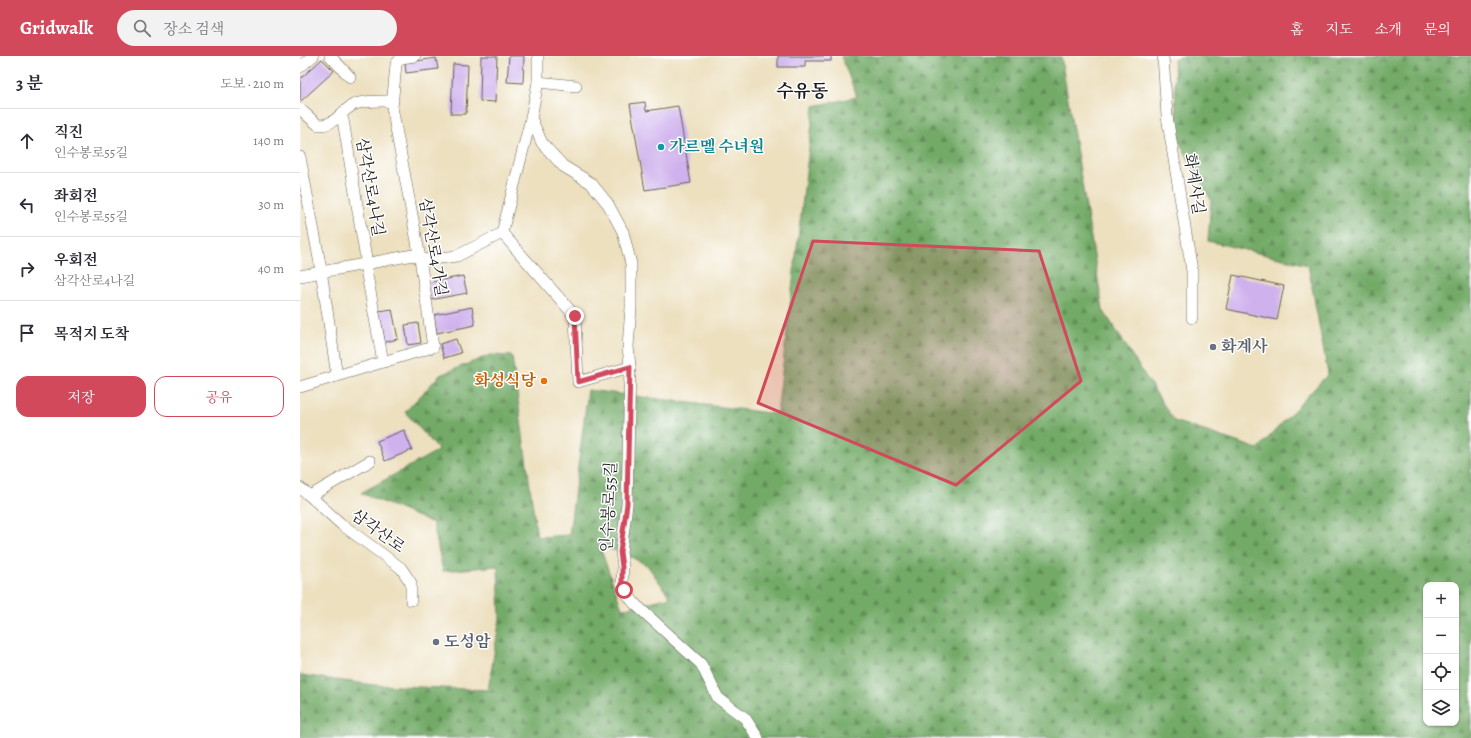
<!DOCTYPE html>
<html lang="ko">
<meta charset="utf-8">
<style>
:root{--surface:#fff;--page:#f2f2f3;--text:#2b2b33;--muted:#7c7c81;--line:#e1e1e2;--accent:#d1495b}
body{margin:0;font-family:Alegreya,"Noto Serif KR",serif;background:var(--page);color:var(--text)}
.controls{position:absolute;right:12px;bottom:12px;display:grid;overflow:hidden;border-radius:8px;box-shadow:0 1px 3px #0004}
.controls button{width:36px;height:36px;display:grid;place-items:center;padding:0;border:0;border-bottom:1px solid var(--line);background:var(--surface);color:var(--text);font:20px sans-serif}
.stop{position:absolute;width:12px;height:12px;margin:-9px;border:3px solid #d1495b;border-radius:50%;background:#fff}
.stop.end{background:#d1495b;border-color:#fff;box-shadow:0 1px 4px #0008}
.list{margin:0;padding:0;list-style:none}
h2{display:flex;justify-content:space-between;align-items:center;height:52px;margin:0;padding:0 16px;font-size:17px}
h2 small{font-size:13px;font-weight:400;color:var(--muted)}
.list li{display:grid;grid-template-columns:26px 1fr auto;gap:12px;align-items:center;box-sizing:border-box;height:64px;padding:0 16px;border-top:1px solid var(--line)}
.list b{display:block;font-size:15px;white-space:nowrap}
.list p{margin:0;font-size:13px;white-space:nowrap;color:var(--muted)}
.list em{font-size:13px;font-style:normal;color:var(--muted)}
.actions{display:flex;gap:8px;padding:12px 16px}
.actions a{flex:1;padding:9px 0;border:1px solid var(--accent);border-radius:12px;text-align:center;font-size:14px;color:var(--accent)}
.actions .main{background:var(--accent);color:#fff}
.icon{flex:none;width:22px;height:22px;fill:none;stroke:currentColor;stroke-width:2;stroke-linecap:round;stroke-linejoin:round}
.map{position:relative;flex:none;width:1171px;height:682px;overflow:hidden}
header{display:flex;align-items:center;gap:24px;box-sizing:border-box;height:56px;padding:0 20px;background:var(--accent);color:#fff}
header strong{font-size:19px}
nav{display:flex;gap:22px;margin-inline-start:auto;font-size:14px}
.search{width:280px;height:36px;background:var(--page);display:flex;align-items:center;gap:10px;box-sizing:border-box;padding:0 14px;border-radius:22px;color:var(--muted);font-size:15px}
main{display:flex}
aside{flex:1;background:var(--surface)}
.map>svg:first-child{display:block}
</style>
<header>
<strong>Gridwalk</strong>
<div class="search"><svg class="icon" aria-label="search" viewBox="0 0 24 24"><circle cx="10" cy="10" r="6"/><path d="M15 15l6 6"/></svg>장소 검색</div>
<nav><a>홈</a><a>지도</a><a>소개</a><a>문의</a></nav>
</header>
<main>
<aside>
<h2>3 분<small>도보 · 210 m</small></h2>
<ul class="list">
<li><svg class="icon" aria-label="ahead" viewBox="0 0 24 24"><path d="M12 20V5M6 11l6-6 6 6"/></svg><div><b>직진</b><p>인수봉로55길</p></div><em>140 m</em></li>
<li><svg class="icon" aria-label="left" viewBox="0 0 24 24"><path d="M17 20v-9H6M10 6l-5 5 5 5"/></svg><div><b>좌회전</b><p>인수봉로55길</p></div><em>30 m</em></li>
<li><svg class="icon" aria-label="right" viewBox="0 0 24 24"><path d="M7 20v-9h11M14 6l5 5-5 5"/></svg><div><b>우회전</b><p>삼각산로4나길</p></div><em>40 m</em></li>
<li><svg class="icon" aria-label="arrive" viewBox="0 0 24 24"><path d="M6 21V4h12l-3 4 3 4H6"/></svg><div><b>목적지 도착</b></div></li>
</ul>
<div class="actions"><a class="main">저장</a><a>공유</a></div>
</aside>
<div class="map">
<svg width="1171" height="682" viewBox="0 0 1171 682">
<defs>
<pattern id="forest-firs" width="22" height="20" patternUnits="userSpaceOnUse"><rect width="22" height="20" fill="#73aa68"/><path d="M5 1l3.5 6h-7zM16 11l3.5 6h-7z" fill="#5e8a55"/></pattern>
</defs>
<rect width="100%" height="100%" fill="#fff"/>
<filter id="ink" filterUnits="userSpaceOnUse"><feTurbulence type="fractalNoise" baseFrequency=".025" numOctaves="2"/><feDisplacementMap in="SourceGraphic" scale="8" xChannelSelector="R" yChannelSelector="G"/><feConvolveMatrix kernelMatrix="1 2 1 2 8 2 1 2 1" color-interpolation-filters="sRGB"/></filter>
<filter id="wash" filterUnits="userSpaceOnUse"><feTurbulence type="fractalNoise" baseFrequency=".012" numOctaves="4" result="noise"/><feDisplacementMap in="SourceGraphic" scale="16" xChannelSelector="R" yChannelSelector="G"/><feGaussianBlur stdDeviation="0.9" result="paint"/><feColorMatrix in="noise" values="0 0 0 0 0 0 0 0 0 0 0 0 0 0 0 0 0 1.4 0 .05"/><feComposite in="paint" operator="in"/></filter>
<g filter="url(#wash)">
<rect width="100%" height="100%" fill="#ede0bf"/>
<path fill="url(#forest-firs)" stroke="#486342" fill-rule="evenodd" d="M541,0L761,1L803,254L874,365L958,393L1028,318L1008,209L908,185L911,144L877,82L874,3L883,0H1171V682H0V619L74,629L188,634L200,562L198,510L143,515L133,467L61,437L139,394L105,356L140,319L190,299L212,300L237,481L269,479L288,334L477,358L514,50L557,41ZM300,491L321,496L347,509L370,541L322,553ZM1126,529H1156V667H1126Z"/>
<g id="blocks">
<g fill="#cfb1ed">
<path d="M181,0H197L195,46L180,45Z"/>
<path d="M209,0H224L223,27L207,26Z"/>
<path d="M478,0H531V5H505V11H478Z"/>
<path d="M136,2L138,13L106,17L105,7Z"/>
<path d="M22,3L34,15L1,45L0,43V23Z"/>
<path d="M153,8L168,9L166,58H151Z"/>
<path d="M345,46L346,55L378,50L391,127L345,134L330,48Z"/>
<path d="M933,219L984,230L977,264L926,253Z"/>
<path d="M163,220L167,237L130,244L127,227Z"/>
<path d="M172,251L175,269L137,277L134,259Z"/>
<path d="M92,253L98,283L85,286L79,255Z"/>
<path d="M118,267L121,287L108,289L105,269Z"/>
<path d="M156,283L161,297L144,302L140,288Z"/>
<path d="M104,374L112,394L85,405L77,385Z"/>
</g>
</g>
</g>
<g filter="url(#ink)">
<use href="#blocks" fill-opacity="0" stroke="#656155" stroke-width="1"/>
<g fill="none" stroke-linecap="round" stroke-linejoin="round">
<defs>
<g id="minor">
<path d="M30,0L50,21"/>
<path d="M863,0L867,60L892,215V262"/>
<path d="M0,11L13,0"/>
<path d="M238,26L276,30"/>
<path d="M0,53L18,69C36,70 41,54 55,48C66,44 81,45 93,45"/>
<path d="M39,61L43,64L66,203L65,208L83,306"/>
<path d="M0,101L20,208L37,320"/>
<path d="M202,177L275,260L278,326L330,311L328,290L331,252V208L323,176L308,148L291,127L263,110L242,87L231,62"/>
<path d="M0,220L113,199L124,204L157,200L202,177L231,62L238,26V0"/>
<path d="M330,311L327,448L321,496L323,511L322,528L324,534L335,548L401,608L418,642L445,662L458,682"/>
<path d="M0,331L133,291L120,202L92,51L96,8L101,2L115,0"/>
<path d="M0,432L10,440L41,468L101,512L111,527V544"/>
<path d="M10,440L70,405"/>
</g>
</defs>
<use href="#minor" stroke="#656155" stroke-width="12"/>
<use href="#minor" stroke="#fff" stroke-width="11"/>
</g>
</g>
<g fill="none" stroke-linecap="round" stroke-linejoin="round" filter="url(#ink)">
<path stroke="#d1495b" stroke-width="5" d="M275,260L278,326L330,311L327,448L320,496L322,511V528L324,534"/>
</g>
<path fill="#d1495b" fill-opacity="0.2" stroke="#d1495b" stroke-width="3" stroke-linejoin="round" d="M513,185L739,195L781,325L656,429L458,347Z"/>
<circle fill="#0f9aa8" stroke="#fff" stroke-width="1.5" cx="361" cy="91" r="4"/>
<g fill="#6b7280" stroke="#fff" stroke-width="1.5">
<circle cx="913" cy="291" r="4"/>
<circle cx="136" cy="586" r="4"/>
</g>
<circle fill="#e8710a" stroke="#fff" stroke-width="1.5" cx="244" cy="325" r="4"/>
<g text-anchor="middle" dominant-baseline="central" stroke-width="3" stroke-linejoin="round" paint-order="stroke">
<g font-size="16" font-weight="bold" fill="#0d838f" stroke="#fff" text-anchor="start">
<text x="369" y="91">가르멜 수녀원</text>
</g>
<g font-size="16" fill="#1c1c1c" stroke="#fff">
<text transform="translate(894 128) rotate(81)">화계사길</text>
<text transform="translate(70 131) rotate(80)">삼각산로4나길</text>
<text transform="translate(133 191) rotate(80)">삼각산로4가길</text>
<text transform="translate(309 451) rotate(-87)">인수봉로55길</text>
<text transform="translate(78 475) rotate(36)">삼각산로</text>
</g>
<g font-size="16" font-weight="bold" fill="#5b616d" stroke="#fff" text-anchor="start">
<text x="921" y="291">화계사</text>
<text x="144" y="586">도성암</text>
</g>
<g font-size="16" font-weight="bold" fill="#c56008" stroke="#fff" text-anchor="end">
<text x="236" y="325">화성식당</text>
</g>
<g font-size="18" font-weight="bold" fill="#1c1c1c" stroke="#fff">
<text x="502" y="35">수유동</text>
</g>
</g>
</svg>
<div class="controls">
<button>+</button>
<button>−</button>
<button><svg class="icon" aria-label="locate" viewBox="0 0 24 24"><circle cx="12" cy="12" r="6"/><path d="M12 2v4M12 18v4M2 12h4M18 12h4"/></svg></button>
<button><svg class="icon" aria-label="layers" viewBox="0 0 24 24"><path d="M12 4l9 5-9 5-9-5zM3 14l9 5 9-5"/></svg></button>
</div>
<div class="stop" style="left:324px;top:534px"></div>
<div class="stop end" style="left:275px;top:260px"></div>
</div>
</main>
